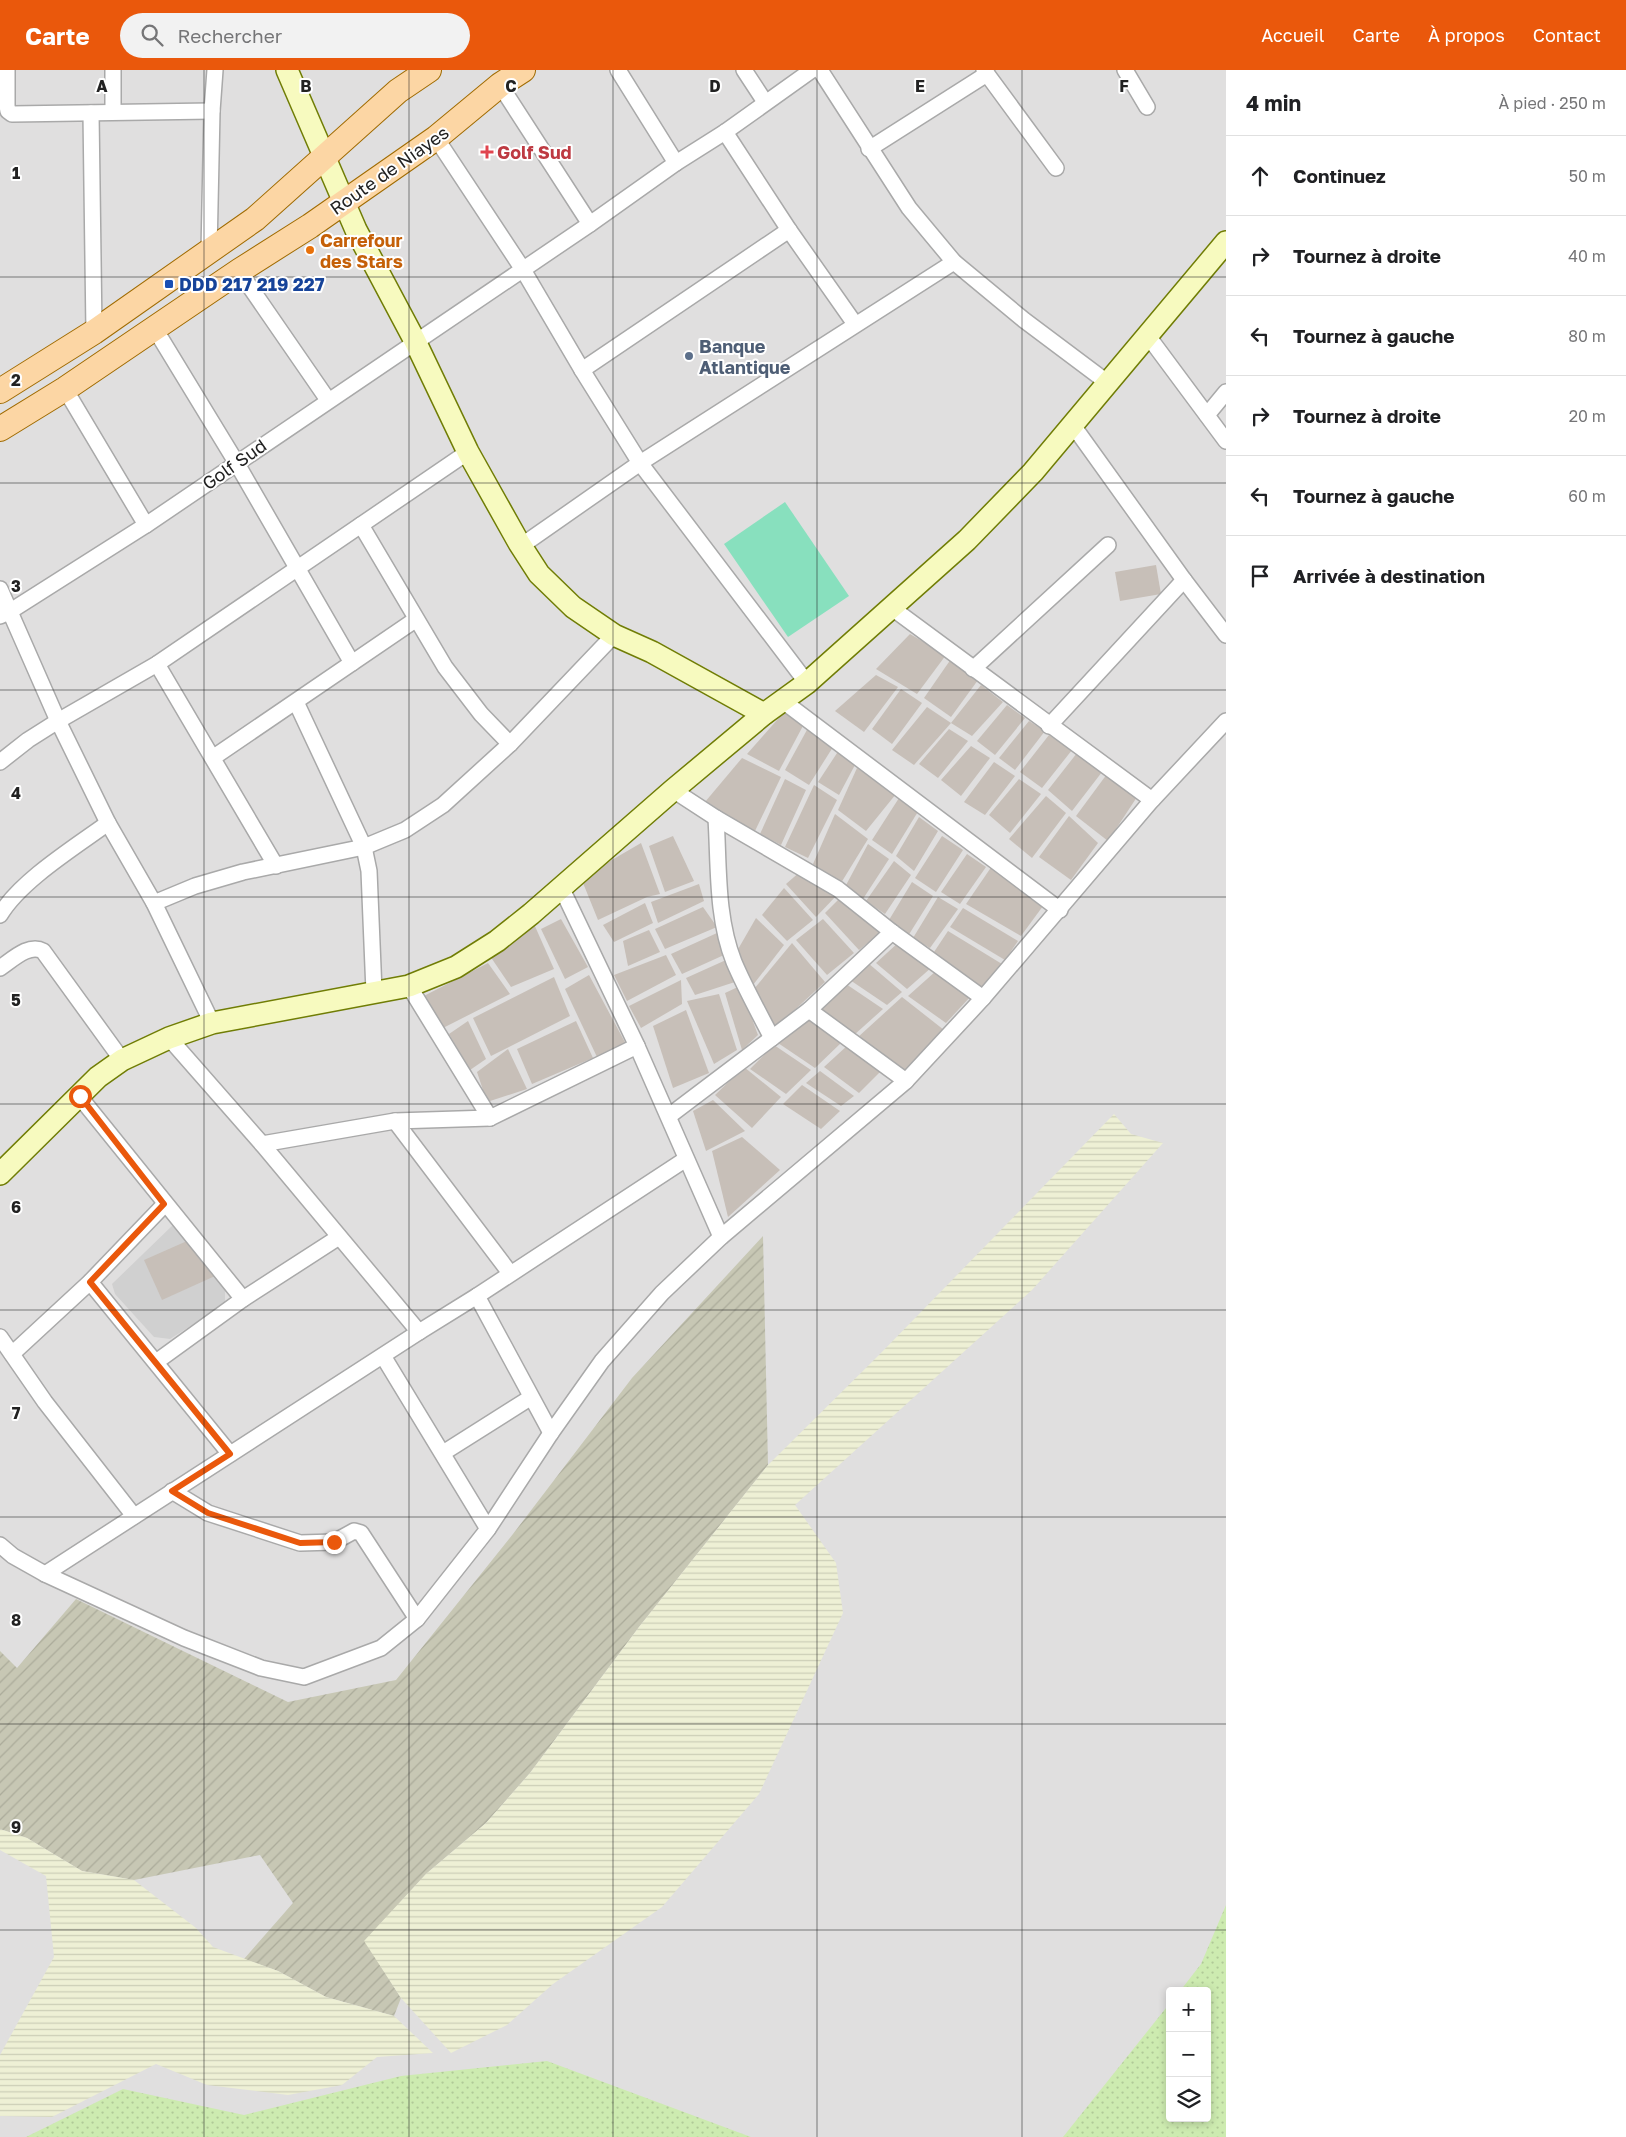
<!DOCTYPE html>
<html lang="fr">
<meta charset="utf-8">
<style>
:root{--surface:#fff;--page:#f2f2f2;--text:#202124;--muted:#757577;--line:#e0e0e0;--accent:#ea580c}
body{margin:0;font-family:"Golos Text",sans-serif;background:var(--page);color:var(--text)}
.controls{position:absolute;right:15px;bottom:15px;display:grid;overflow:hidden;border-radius:5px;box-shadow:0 2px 8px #0003}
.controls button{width:45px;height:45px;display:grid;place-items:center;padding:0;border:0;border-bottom:1px solid var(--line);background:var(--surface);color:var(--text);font:25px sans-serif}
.stop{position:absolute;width:15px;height:15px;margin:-11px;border:4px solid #ea580c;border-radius:50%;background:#fff}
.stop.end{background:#ea580c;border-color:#fff;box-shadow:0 1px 5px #0008}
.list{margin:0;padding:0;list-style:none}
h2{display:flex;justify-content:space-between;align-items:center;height:65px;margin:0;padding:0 20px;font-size:21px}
h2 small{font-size:16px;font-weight:400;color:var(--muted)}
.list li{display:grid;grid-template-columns:32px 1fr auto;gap:15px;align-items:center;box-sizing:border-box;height:80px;padding:0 20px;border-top:1px solid var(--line)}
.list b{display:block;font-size:19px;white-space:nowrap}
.list em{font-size:16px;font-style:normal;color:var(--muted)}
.icon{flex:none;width:28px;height:28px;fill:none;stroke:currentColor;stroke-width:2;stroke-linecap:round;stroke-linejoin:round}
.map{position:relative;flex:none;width:1226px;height:2067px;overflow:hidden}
header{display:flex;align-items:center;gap:30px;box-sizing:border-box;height:70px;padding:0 25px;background:var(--accent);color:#fff}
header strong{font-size:24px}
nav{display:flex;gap:28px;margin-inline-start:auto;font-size:18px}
.search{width:350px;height:45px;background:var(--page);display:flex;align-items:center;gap:12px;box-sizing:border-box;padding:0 18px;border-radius:28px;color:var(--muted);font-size:19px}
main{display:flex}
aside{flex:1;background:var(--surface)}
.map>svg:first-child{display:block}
</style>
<header>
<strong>Carte</strong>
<div class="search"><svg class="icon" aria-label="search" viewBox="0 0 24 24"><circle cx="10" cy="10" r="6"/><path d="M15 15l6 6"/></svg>Rechercher</div>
<nav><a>Accueil</a><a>Carte</a><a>À propos</a><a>Contact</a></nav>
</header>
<main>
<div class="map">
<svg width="1226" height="2067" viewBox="0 0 1226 2067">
<defs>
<pattern id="construction-furrows" width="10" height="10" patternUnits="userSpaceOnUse" patternTransform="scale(1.25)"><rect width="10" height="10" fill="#c7c7b4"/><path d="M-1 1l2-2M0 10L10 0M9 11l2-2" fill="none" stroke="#abab9a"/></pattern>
<pattern id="farmland-rules" width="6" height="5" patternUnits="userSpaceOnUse" patternTransform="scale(1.25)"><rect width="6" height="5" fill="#eef0d5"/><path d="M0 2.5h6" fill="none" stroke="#ccceb7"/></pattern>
<pattern id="grass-dots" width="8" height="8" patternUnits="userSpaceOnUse" patternTransform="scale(1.25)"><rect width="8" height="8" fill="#cdebb0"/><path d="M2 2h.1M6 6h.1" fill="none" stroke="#b0c997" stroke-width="1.8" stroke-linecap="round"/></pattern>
</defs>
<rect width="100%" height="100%" fill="#f2efe9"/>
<path fill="#e0dfdf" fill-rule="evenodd" d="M0,0H1226V2067H0ZM1170,1921H1207V2048H1170Z"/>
<path fill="#d0d0d0" d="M174,1154L225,1219V1234L170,1269L154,1267L115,1224L112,1214Z"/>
<path fill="url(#construction-furrows)" d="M763,1166L768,1395L639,1557L530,1703L486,1753L426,1804L365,1871L401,1928L394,1946L326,1927L278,1901L244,1889L293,1833L260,1785L134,1810L82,1801L27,1768L0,1759V1581L17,1598L76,1529L288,1632L396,1610L513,1464L632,1308Z"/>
<g fill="url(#farmland-rules)">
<path d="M1114,1044L1131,1064L1163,1073L1032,1220L795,1435L836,1493L843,1543L759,1724L662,1837L553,1914L507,1955L451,1983L401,1928L364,1871L426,1804L486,1753L530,1703L639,1557L768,1395L880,1284Z"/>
<path d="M0,1759L27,1768L82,1801L134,1810L196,1858L213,1877L278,1901L326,1927L394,1946L433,1983L377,1987L342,2015L288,2025L207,2015L156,1994L52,2047L0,2046V1985L54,1887L46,1806L0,1780Z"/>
</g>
<g fill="url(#grass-dots)">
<path d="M1226,1835V2067H1063L1170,1933V2048H1207V1921H1180L1201,1894Z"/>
<path d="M547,1991L751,2067H26L123,2019L244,2045L401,2006Z"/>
</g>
<path fill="#88e0be" d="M785,432L849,526L788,567L724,474Z"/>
<g fill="#c7bfb8">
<path d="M1156,495L1161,524L1120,531L1115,502Z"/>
<path d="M910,564L946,585L917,624L876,599Z"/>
<path d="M951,589L978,610L951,647L924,628Z"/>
<path d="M876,605L898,617L864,662L835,641Z"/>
<path d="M981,615L1003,632L972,666L951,653Z"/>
<path d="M901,619L922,633L892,674L872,659Z"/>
<path d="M1007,635L1025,648L995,685L977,671Z"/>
<path d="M927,637L951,653L914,695L892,680Z"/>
<path d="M785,641L804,654L779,701L747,684Z"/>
<path d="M1029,651L1045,661L1015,700L999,688Z"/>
<path d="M808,658L833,677L809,715L785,700Z"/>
<path d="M949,659L968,671L938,708L919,694Z"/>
<path d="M1049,665L1072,680L1042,718L1020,702Z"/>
<path d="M971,676L990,688L961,726L941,710Z"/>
<path d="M839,680L856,693L839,725L818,712Z"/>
<path d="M1077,683L1102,702L1072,741L1048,720Z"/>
<path d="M742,688L781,707L755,761L705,732Z"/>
<path d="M994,692L1015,706L985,745L964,732Z"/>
<path d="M857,698L896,724L866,761L838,740Z"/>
<path d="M1107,704L1137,727L1108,771L1076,746Z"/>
<path d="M785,709L806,720L781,775L760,764Z"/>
<path d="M1019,709L1041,724L1010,763L989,745Z"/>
<path d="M814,715L837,730L808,788L785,777Z"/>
<path d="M1046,726L1066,743L1032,788L1009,769Z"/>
<path d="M899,728L919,740L892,784L872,770Z"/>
<path d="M835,744L868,769L841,813L813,794Z"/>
<path d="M1069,746L1098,773L1071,810L1039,787Z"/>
<path d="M919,747L938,761L914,801L896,786Z"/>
<path d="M673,766L694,811L665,822L649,776Z"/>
<path d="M942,766L963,780L936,822L915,808Z"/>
<path d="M641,773L660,824L647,827L598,850L581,808Z"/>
<path d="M868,774L889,789L861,832L845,817Z"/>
<path d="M967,784L986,797L960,834L941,822Z"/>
<path d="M894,791L911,805L885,844L866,831Z"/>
<path d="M992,796L1043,836L1021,866L966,834Z"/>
<path d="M801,801L837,825L816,847L786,814Z"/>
<path d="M912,812L933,826L908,866L889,850Z"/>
<path d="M699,814L704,831L658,853L651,832Z"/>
<path d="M784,818L813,850L787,871L762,845Z"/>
<path d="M841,827L881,862L859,880L825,843Z"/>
<path d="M938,827L958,839L930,878L913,868Z"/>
<path d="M645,833L653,853L614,872L603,855Z"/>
<path d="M703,837L717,857L665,879L655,859Z"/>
<path d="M963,838L1018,871L1005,890L950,857Z"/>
<path d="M756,848L784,875L753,915L737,881Z"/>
<path d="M561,849L588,897L565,909L541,859Z"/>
<path d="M823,849L854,883L827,905L796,870Z"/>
<path d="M534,854L554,899L511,917L488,883Z"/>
<path d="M649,860L660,882L628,896L623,871Z"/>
<path d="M948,861L1002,894L983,919L934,882Z"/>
<path d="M717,863L724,885L682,904L671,884Z"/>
<path d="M899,872L932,897L907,919L876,893Z"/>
<path d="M792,873L825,912L774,959L754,919Z"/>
<path d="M666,885L676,905L627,931L614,905Z"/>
<path d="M726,890L738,911L695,925L686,908Z"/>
<path d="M488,893L510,924L443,958L422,927Z"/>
<path d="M868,893L902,922L887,935L850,910Z"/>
<path d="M936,901L971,926L946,953L908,926Z"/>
<path d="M589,905L627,976L597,987L565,919Z"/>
<path d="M554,907L570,946L491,986L473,948Z"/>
<path d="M681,910L682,934L641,958L629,936Z"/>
<path d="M846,914L883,939L854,965L819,940Z"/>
<path d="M740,916L758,965L742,980L725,923Z"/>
<path d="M719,924L737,980L714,994L687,931Z"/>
<path d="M902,927L944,960L906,1003L857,968Z"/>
<path d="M686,940L709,1003L673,1018L653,956Z"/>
<path d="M807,948L842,972L815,998L778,973Z"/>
<path d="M468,951L486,989L470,1000L449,964Z"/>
<path d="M576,951L593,988L532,1014L517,979Z"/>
<path d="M774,975L811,1000L786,1024L750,999Z"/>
<path d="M848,975L880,1002L859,1023L824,997Z"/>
<path d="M508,979L527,1019L487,1032L477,1002Z"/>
<path d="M744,997L781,1027L752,1058L715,1025Z"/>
<path d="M820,1001L854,1026L841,1036L806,1013Z"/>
<path d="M802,1015L840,1041L821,1059L783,1034Z"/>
<path d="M713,1030L745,1061L706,1081L693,1041Z"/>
<path d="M742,1067L780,1100L728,1147L712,1081Z"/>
<path d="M187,1171L215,1206L162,1230L144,1190Z"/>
</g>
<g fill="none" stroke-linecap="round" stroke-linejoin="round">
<defs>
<g id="street">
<path d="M7,0V36L8,41L12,44L212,41"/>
<path d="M113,0V42"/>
<path d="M618,0L676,93"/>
<path d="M744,0L765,32"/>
<path d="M820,0L909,138L954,192L1024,250L1108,313"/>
<path d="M984,0L1056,98"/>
<path d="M1125,0L1147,37"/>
<path d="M500,15L590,154"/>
<path d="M91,43L94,262"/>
<path d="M725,62L789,160L855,254"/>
<path d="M436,68L522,198L582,300L640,393L807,613"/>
<path d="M869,79L987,4"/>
<path d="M209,181L212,41L215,0"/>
<path d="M239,201L328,330"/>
<path d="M155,259L236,392L352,593"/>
<path d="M1148,266L1226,371"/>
<path d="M582,300L789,160"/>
<path d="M65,319L146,455"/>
<path d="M1207,345L1226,322"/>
<path d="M1072,354L1184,510L1226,565"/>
<path d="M361,455L445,597L481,644L510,674"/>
<path d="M521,476L640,393L954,192"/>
<path d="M0,519L58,651L108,753L154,833L212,953"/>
<path d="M892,538L1152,730"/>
<path d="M0,546L9,542L146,455L590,154L676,93L725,62L812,0"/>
<path d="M157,594L276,796"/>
<path d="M973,599L1108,475"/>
<path d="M783,631L1060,840"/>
<path d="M296,632L364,777L369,801L374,922"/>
<path d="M1049,656L1184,510"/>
<path d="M214,687L415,550"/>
<path d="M0,692L28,670L58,651L157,594L468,382"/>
<path d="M673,720L716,748L838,819L892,862L983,928"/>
<path d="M716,748C719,795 716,847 734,892C745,918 759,943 772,968"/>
<path d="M561,817L637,976L721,1167"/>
<path d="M154,833L195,816L243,802L364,777L405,760L443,735L510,674L614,565"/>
<path d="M0,845C20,811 75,777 108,753"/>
<path d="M0,898C12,890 29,873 43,881L122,990"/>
<path d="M409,916L490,1048"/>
<path d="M809,940L906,1011"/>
<path d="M169,968L262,1074L419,1262"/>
<path d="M79,1026L243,1229"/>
<path d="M669,1046L809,940L892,862"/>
<path d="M395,1051L510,1203"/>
<path d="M262,1074L395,1051L490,1048L637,976"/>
<path d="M90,1212L230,1384"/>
<path d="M477,1226L551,1363"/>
<path d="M0,1267L45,1332L134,1446"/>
<path d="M12,1284L90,1212L165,1134"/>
<path d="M383,1286L488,1459"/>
<path d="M156,1292L243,1229L339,1167"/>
<path d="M443,1383L530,1328"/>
<path d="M172,1421L208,1443L300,1473L334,1472L354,1461L361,1463L417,1549"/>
<path d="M0,1475L13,1486L45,1504L184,1568L261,1598L304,1607L381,1578L417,1549L488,1459L551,1363L602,1291L662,1223L721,1167L906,1011L983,928L1152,730L1226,651"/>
<path d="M45,1504L419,1262L477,1226L686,1089"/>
</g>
<g id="secondary">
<path d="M287,0L356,160L415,271L468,382L519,473L539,504L573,537L614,565L652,582L764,644"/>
<path d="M0,1104L98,1007L122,990L169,968L212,953L409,916L456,897L497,871L531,844L673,720L764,644L807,613L967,470L1033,402L1226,172"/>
</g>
<g id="primary">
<path d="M0,321L94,262L255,149L398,21L429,0"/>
<path d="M0,359L65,319L239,201L310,156L436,68L500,15L523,0"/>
</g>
</defs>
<use href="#street" stroke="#a9a9a9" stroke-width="18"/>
<use href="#secondary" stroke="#707d05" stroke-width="24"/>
<use href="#primary" stroke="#a06b00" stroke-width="26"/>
<use href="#street" stroke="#fff" stroke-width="15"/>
<use href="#secondary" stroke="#f7fabf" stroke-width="21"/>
<use href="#primary" stroke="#fcd6a4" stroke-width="24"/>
</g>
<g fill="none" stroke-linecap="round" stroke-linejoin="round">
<path stroke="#ea580c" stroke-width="6" d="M80,1026L164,1134L90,1212L230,1384L172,1421L208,1443L300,1473L334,1472"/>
</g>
<path fill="none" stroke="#222" stroke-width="1" stroke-opacity="0.55" d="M204,0V2067M409,0V2067M613,0V2067M817,0V2067M1022,0V2067M0,207H1226M0,413H1226M0,620H1226M0,827H1226M0,1034H1226M0,1240H1226M0,1447H1226M0,1654H1226M0,1860H1226"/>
<path fill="#e0444e" stroke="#fff" stroke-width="2" d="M484.5 74.5h5v5h5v5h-5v5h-5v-5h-5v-5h5z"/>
<circle fill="#e8710a" stroke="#fff" stroke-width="2" cx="310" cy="180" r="5"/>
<rect fill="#1a4fb4" stroke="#fff" stroke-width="2" x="164" y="209" width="10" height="10" rx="2.5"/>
<circle fill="#5c6f8a" stroke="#fff" stroke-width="2" cx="689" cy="286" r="5"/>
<g text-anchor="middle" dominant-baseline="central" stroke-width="4" stroke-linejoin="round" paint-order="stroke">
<g font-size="18" font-weight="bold" fill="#be3a42" stroke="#fff" text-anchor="start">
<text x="497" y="82">Golf Sud</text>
</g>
<g font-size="18" fill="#222" stroke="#fff">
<text transform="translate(389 100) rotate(-35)">Route de Niayes</text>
<text transform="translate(234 394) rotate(-35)">Golf Sud</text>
</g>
<g font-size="18" font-weight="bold" fill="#c56008" stroke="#fff" text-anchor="start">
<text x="320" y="170">Carrefour<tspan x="320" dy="21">des Stars</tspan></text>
</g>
<g font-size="18" font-weight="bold" fill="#164399" stroke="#fff" text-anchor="start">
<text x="179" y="214">DDD 217 219 227</text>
</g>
<g font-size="18" font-weight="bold" fill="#4e5e75" stroke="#fff" text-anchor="start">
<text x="699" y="276">Banque<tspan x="699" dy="21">Atlantique</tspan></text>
</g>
</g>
<g font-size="16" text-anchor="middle" font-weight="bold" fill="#222" stroke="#fff" stroke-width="4" stroke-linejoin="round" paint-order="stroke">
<text x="102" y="22">A</text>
<text x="306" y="22">B</text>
<text x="511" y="22">C</text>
<text x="715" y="22">D</text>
<text x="920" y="22">E</text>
<text x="1124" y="22">F</text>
<text x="16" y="109">1</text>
<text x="16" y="316">2</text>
<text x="16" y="522">3</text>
<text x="16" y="729">4</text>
<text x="16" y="936">5</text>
<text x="16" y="1143">6</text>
<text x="16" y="1349">7</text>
<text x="16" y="1556">8</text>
<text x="16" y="1763">9</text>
</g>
</svg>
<div class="controls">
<button>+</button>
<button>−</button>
<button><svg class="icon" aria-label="layers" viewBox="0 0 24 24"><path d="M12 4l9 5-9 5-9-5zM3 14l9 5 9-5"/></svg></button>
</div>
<div class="stop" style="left:80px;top:1026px"></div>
<div class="stop end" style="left:334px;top:1472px"></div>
</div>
<aside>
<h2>4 min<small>À pied · 250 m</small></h2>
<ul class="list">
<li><svg class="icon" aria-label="ahead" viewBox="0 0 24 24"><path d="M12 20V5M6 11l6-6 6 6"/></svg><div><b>Continuez</b></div><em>50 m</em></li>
<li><svg class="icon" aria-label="right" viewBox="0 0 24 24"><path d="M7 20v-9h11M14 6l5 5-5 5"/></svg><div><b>Tournez à droite</b></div><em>40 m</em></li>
<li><svg class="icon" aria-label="left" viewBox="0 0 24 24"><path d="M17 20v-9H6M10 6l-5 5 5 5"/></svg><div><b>Tournez à gauche</b></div><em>80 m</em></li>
<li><svg class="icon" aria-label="right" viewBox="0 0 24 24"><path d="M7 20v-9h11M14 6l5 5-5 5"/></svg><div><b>Tournez à droite</b></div><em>20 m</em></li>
<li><svg class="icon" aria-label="left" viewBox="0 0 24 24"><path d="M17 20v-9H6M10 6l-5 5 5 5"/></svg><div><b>Tournez à gauche</b></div><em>60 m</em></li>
<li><svg class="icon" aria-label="arrive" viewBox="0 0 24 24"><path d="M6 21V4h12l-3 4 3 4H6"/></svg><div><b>Arrivée à destination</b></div></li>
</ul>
</aside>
</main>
